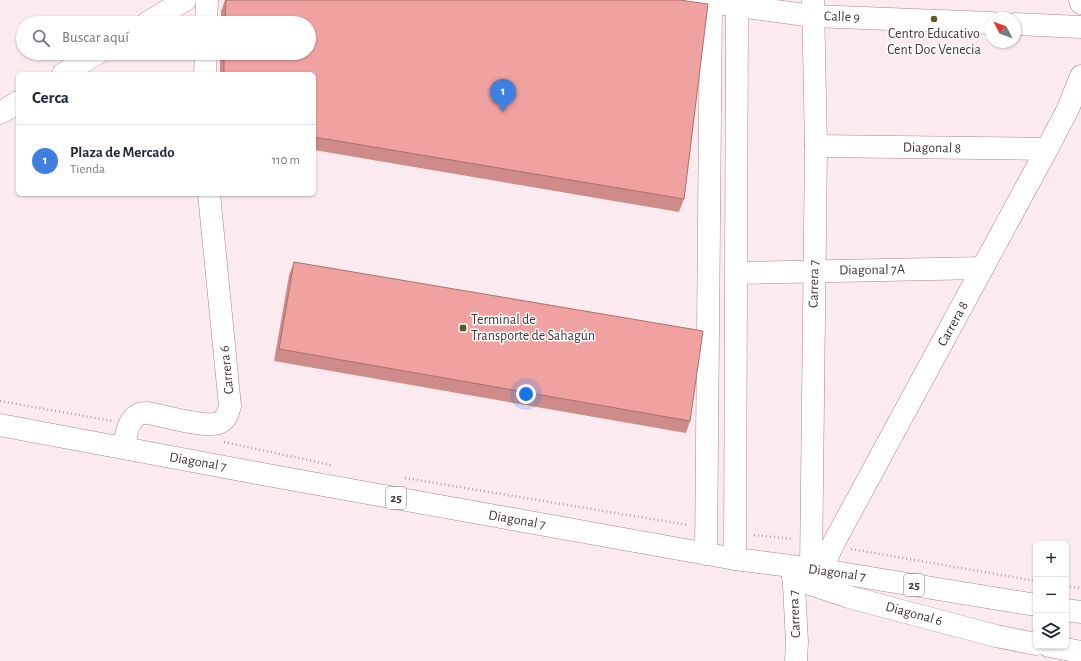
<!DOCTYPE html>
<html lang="es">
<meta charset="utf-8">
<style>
:root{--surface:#fff;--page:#f6f6f7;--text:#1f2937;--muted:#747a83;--line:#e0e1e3;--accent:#b45309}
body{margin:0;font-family:"Alegreya Sans",sans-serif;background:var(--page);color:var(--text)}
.controls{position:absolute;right:12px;bottom:12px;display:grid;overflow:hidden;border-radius:6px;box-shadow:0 1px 3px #0004}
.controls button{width:36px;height:36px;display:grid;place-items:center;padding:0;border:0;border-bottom:1px solid var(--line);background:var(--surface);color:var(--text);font:20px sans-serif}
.compass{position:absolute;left:985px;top:12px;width:36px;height:36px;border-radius:50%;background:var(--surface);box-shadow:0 1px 3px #0004;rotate:311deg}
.you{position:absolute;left:526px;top:394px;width:14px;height:14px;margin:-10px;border:3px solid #fff;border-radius:50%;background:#1a73e8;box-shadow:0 0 0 6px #1a73e833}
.badge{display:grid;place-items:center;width:26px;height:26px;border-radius:50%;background:var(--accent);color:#fff;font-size:13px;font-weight:700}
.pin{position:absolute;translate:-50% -33px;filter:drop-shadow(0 1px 2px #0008)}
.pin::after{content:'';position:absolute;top:21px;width:14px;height:12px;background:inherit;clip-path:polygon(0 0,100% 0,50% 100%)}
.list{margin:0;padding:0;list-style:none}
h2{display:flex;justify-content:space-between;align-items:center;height:52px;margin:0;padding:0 16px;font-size:17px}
h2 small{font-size:13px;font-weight:400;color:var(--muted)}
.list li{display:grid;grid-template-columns:26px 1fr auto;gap:12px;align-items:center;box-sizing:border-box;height:72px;padding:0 16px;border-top:1px solid var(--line)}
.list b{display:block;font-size:15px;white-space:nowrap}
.list p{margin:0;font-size:13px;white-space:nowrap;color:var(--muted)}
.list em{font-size:13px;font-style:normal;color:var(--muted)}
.icon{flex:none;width:22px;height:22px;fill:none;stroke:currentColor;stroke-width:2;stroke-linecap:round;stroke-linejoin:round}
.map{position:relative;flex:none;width:1081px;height:661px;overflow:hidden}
.search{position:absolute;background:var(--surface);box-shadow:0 1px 3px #0004;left:16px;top:16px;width:300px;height:44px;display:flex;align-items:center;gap:10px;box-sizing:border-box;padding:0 14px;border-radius:22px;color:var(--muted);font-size:15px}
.panel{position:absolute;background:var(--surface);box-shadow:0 1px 3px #0004;left:16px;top:72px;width:300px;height:124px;border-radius:6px}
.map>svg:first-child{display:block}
</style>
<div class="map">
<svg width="1081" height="661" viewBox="0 0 1081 661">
<rect width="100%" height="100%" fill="#fbebee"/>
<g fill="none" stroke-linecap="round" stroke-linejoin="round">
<defs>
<g id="minor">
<path d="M694,0L813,16L991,23"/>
<path d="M1080,0L1081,3"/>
<path d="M147,23L185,0"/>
<path d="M206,23L207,0"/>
<path d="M1015,24L1081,27"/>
<path d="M63,74L98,53"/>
<path d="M205,74L206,53"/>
<path d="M0,113L18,102"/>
<path d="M816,146L1047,149"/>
<path d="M737,273L983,268"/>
<path d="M125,448C125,438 127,420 139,414C141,413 146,413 148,413C164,416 205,428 219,423C226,420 228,413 230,406L209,194"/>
<path d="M706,554L711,2"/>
<path d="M735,559L737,5"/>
<path d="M793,567L797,642L796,661"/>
<path d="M811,569L816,146L813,0"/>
<path d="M822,570L832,546L1047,149L1068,109L1081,76"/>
<path d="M793,578L849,597L996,636L1036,644"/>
<path d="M1049,646L1081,652"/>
</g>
<g id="highway">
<path d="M0,425L273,476L735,559L822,570L1036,605"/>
<path d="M1066,610L1081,612"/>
</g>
</defs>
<use href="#minor" stroke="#a9868e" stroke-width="23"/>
<use href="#highway" stroke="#a9868e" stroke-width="23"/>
<g stroke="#b2a3a6" stroke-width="2.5" stroke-dasharray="1 3" stroke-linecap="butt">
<path d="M0,401L112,421"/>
<path d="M224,442L331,465"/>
<path d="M405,478L688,525"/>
<path d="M754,535L793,539"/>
<path d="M851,549L1036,581"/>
<path d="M1066,586L1081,588"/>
</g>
<use href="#minor" stroke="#fff" stroke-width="22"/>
<use href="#highway" stroke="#fff" stroke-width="22"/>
</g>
<g fill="#ce8b89">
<path d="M225,0H680L684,199L679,212L314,150V74H220V53H309V23H221V11Z"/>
<path d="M294,262L690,421L686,433L274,361L289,275Z"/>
</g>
<g fill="#efa29f" stroke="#a7716f">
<path d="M226,0H680L708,4L684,199L314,137V74H224V53H309V23H225Z"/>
<path d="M294,262L703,331L690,421L279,349Z"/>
</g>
<g fill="#635723" stroke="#fff" stroke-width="1.5">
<circle cx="934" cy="19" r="4"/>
<rect x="459" y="324" width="8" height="8" rx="2"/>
</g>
<g text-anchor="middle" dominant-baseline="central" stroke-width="3" stroke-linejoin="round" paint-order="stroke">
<g fill="#fff" stroke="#7c7274" stroke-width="1">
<rect x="386" y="487" width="20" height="22" rx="3"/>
<rect x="904" y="574" width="20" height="22" rx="3"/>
</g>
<g font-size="13" font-weight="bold" fill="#443538">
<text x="396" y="498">25</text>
<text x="914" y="585">25</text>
</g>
<g font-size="14" fill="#443538" stroke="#fff">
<text transform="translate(842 17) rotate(2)">Calle 9</text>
<text transform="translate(932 148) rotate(1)">Diagonal 8</text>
<text transform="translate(872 270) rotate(-1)">Diagonal 7A</text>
<text transform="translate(814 284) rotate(-89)">Carrera 7</text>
<text transform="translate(953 324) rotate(-61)">Carrera 8</text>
<text transform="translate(227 370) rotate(-96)">Carrera 6</text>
<text transform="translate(198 462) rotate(10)">Diagonal 7</text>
<text transform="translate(517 520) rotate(10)">Diagonal 7</text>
<text transform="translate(837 573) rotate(8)">Diagonal 7</text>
<text transform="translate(795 614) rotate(-93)">Carrera 7</text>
<text transform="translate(914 614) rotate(15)">Diagonal 6</text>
</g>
<g font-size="14" fill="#443538" stroke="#fff">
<text x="934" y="34">Centro Educativo<tspan x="934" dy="16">Cent Doc Venecia</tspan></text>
<text x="471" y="320" text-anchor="start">Terminal de<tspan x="471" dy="16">Transporte de Sahagún</tspan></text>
</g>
</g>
</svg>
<div class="controls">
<button>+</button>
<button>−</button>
<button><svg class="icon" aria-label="layers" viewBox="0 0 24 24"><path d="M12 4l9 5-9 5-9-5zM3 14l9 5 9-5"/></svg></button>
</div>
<svg class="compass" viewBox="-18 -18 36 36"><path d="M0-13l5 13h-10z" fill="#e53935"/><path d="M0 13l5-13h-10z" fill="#747a83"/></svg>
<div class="you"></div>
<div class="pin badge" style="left:503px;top:112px;background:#3f7fe0">1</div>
<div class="search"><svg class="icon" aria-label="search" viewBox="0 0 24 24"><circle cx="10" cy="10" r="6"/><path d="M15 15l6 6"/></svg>Buscar aquí</div>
<section class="panel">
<h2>Cerca<small></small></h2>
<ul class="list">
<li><span class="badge" style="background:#3f7fe0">1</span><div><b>Plaza de Mercado</b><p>Tienda</p></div><em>110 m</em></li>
</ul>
</section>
</div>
